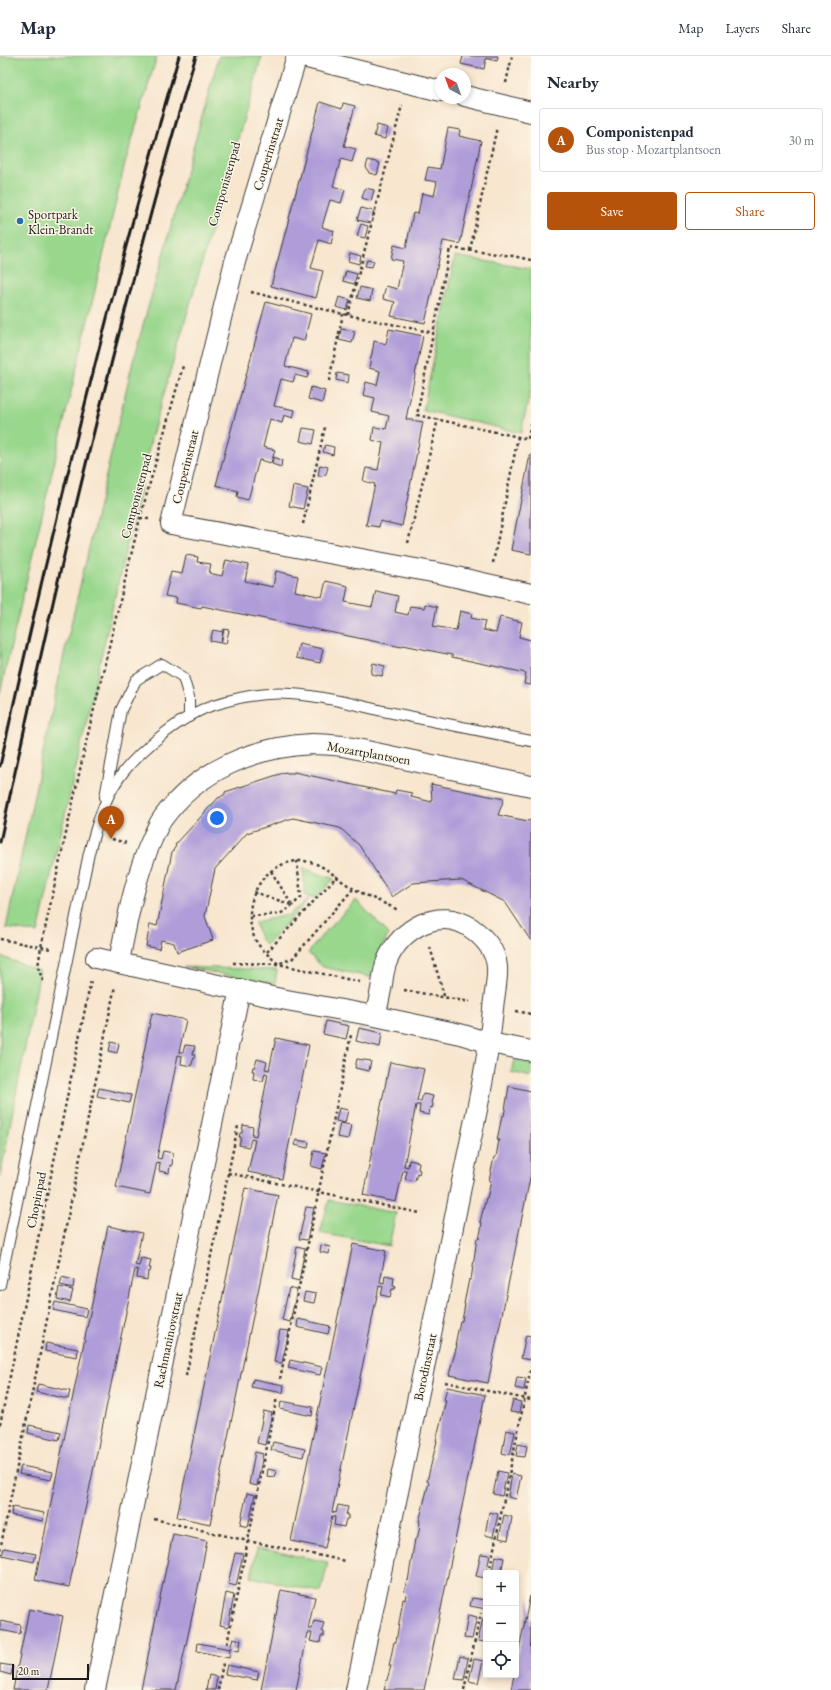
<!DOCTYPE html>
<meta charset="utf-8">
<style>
:root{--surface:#fff;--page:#f6f6f7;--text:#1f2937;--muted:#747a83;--line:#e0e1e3;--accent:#b45309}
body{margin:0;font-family:"EB Garamond",serif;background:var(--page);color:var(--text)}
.controls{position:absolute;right:12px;bottom:12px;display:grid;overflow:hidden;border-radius:4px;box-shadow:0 2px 6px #0003}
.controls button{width:36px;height:36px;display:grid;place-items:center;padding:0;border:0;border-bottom:1px solid var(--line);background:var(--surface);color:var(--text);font:20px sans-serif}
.compass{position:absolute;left:435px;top:12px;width:36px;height:36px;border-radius:50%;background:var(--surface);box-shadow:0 2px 6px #0003;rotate:319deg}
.scale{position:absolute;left:12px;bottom:10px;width:77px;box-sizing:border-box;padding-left:4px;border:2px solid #1c1c1c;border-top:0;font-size:11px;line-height:14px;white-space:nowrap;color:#1c1c1c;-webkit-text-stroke:3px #fcf5e5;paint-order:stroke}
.you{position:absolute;left:217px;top:762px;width:14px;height:14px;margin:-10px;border:3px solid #fff;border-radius:50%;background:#1a73e8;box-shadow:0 0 0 6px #1a73e833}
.badge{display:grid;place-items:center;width:26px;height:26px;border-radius:50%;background:var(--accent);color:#fff;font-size:13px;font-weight:700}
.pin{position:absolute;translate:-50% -33px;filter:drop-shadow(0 1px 2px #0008)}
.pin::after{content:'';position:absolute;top:21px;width:14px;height:12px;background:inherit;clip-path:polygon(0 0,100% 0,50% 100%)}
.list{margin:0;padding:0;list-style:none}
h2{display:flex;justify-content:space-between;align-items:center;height:52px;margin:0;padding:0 16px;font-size:17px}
h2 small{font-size:13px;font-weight:400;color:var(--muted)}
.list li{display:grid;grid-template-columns:26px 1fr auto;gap:12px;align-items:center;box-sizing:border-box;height:64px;margin:0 8px 8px;padding:0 8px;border:1px solid var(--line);border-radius:4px}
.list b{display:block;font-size:15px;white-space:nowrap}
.list p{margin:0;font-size:13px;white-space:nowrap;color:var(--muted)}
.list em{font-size:13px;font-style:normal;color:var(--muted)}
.actions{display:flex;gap:8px;padding:12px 16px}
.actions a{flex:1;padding:9px 0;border:1px solid var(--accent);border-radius:4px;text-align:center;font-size:14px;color:var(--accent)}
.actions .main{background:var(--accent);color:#fff}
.icon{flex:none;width:22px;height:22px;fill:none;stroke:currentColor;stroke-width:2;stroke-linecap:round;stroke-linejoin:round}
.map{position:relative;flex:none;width:531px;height:1634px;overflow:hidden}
header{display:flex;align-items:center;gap:24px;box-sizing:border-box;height:56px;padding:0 20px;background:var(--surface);border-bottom:1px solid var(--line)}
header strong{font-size:19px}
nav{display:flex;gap:22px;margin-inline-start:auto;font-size:14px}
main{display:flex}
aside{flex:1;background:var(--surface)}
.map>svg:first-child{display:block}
</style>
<header>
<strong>Map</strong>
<nav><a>Map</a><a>Layers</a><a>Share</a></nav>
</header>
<main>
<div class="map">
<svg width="531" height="1634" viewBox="0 0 531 1634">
<rect width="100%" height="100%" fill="#fcf5e5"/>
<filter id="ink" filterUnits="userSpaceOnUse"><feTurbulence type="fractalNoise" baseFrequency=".025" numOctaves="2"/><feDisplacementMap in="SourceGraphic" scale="8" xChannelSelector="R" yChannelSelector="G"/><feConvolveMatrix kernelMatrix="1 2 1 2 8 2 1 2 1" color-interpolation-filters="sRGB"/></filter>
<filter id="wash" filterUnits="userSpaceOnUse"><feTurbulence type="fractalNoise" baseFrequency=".012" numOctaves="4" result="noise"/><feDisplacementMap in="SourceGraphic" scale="16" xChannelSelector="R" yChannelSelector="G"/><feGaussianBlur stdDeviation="0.9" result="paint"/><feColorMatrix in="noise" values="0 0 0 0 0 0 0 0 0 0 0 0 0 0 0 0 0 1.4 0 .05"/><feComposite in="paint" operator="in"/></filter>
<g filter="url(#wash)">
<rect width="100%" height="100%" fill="#f8e6cf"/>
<g fill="#99d78d" stroke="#5a7a54">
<path d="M0,0H157L125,107L0,637Z"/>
<path d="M219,0H262L152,379L38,877L6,872L64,598L133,305Z"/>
<path d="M455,200L531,213V332L521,377L423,354Z"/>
<path d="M303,812L334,823L315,843L305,840Z"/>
<path d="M308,844L266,889L260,883L255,866L288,859Z"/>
<path d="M356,844L389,878L378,898L374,922L323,911L308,897L323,878Z"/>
<path d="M0,900L40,915L0,1121Z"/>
<path d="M184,911L277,914L275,928Z"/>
<path d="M515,1000L531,1005V1021L511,1016Z"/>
<path d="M329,1144L396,1157L389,1190L320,1177Z"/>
<path d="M257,1492L328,1506L321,1536L251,1521Z"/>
</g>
<g id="blocks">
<g fill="#af9dd9">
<path d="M463,0H498L497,5L486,2L484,13L461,8Z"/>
<path d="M320,46L342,53L343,47L355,50L344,90L356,93L352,106L341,103L333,130L345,134L341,147L330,144L326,157L322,171L334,175L331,188L319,184L311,212L323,215L316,242L271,230Z"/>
<path d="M377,69L388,72L385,83L374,80Z"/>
<path d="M448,72L460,74L459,80L481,85L460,188L443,185L425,267L391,260L395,246L383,243L384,237L386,230L397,233L403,205L391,203L394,189L406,192L413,157L418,158L422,137L434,140L437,126L425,124L428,111L440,113Z"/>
<path d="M368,104L380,107L377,119L369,117L366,111Z"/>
<path d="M365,132L374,134L371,145L362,142Z"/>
<path d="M361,152L374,155L371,167L357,164Z"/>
<path d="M361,168L368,170L365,182L357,180Z"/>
<path d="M350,197L361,200L359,208L348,205Z"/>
<path d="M367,204L374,205L372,211L365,210Z"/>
<path d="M346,215L357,218L354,228L343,225Z"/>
<path d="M360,231L372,234L370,245L357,242Z"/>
<path d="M339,241L350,244L347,254L336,251Z"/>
<path d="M266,246L311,258L304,285L292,282L285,310L309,316L307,322L295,319L293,326L281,323L274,350L295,354L293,362L284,359L282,367L270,363L263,391L275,394L271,407L259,404L248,444L237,441L238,435L216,429Z"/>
<path d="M341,273L355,275L352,287L339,284Z"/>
<path d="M389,273L423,280L406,363L423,366L402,470L380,465L379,471L366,469L375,428L363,425L366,412L378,414L383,387L372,384L374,371L386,373L389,360L372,356L375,342L363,339L366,326L377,329L380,315L369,312L373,292L374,285L386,288Z"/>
<path d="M337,317L349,319L348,327L336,324Z"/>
<path d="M311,331L325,335L322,347L308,343Z"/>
<path d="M303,372L316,374L313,388L300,385Z"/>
<path d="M325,389L334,391L333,399L323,396Z"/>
<path d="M530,399H531V498L511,494Z"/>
<path d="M273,401L282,404L281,411L272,408Z"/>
<path d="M320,409L328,411L326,418L322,420H318Z"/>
<path d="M293,430L308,433L303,453L289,450Z"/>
<path d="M186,499L198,501L197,506L211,508L209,517L222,520L226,504L248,509L245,525L273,531L276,515L298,520L295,535L322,541L326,525L348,530L345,546L372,551L376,535L398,540L395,556L408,559L410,550L424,552L425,548L437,551L433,570L444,572L456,575L460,555L472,558L471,562L485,565L483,574L496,577L500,561L522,566L519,581L531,584V629L524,628L526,617L452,601V599L403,589L402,591L202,550L201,552L176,547L177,542L165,540L171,516L182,518Z"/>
<path d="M224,573L229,574L226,588L221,587Z"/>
<path d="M213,574L223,576L221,587L210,585Z"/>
<path d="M299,588L323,593L320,607L296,602Z"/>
<path d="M373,607L385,610L382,620L371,618Z"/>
<path d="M286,716L287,717H294V716L395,738L396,734L412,737L411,741L432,746L431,728L504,743L498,759L528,765L531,764V885L505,846L461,824L413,827L392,841L359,789L340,772L293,762L247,777L215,813L205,860L213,884L177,896L174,887L161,884L159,893L146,890L150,868L157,870L172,796L176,790L175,789L219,741V742L225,738V736Z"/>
<path d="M152,957L186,964L179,996H183L185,989L195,990L193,998L195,999L191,1010L181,1008L182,1000L178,999L157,1102L161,1103L163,1095L173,1097L172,1110L170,1109L169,1117L159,1115L160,1107L157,1106L150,1138L116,1131Z"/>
<path d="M326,965L349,970L346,983L323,978Z"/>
<path d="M359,972L382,977L380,991L356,985Z"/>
<path d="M276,982L309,989L282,1123L248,1116L255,1084L251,1083L249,1091L239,1089L241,1081H239L240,1077H242L243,1069L253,1071L252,1079L256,1080L268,1018L265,1017L263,1025L253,1023L254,1015H252L253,1011H255L257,1003L267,1006L265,1013L269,1014Z"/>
<path d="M111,986L119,988L117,997L109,995Z"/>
<path d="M357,1003L371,1005L369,1015L355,1012Z"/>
<path d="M390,1006L424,1013L417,1045H421L423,1038L433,1040L431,1047L433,1048L432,1052L430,1051L429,1059L419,1057L420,1049H416L404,1110L408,1111L409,1104L419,1106L418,1113L420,1114L419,1118L417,1117L415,1125L405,1123L407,1115H403L396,1146L363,1139Z"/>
<path d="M509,1030L531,1035V1117L488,1327L449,1319L457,1289H455L460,1265H462L465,1248H464L469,1223L471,1224L477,1182L479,1183L481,1174L482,1166H480L486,1142H487L491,1125H489L494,1101H496L499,1084H497L502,1060H504Z"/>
<path d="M99,1032L131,1039L129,1047L97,1040Z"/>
<path d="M339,1052L348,1054L345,1067L336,1065Z"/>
<path d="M340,1067L351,1069L348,1083L337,1081Z"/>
<path d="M296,1084L309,1086L308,1092L294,1089Z"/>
<path d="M314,1095L326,1097L322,1113L311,1110Z"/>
<path d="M245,1132L278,1139L210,1468L177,1461Z"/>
<path d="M306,1151L314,1152L307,1184L299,1183Z"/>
<path d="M108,1170L142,1177L135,1209L139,1210L141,1202L151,1204L149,1212H151L150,1216H148L147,1224L137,1222L138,1214L135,1213L69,1531L35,1524Z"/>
<path d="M353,1188L386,1195L380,1226L384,1227L385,1219L394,1221L393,1229L396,1230L395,1233H392L390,1241L381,1239L383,1231L379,1230L332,1456L336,1457L338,1449L348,1451L346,1459H348V1463H346L344,1471L334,1469L335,1461L332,1460L325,1492L291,1485Z"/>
<path d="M321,1189L330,1191L329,1198L320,1196Z"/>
<path d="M297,1191L305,1193L299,1225L291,1223Z"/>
<path d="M62,1221L74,1224L73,1232L60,1229Z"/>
<path d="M59,1231L73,1234L70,1246L57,1243Z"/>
<path d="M289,1232L297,1234L290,1266L282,1264Z"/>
<path d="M305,1236L316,1238L314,1247L303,1245Z"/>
<path d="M55,1246L87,1253L85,1261L53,1254Z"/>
<path d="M298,1263L330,1270L328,1278L297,1271Z"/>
<path d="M280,1274L289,1275L282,1307L274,1306Z"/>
<path d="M526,1279L531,1280L530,1304L521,1302Z"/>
<path d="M46,1287L78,1293L77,1301L45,1295Z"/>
<path d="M290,1304L322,1311L320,1319L288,1312Z"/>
<path d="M517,1321L526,1322L524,1334L515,1332Z"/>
<path d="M253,1323L284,1329L283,1337L251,1331Z"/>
<path d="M38,1328L70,1335L68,1343L36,1336Z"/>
<path d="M447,1331L485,1339L430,1606L424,1634H384L391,1610H389L394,1586H396L403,1543L405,1544L406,1538L404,1536L407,1524L408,1525L415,1483H417L419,1475L420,1466H419L429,1426L427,1425L437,1385H436L446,1344H444Z"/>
<path d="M513,1344L521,1346L519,1357L510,1356Z"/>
<path d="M281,1345L313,1351L312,1360L280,1353Z"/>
<path d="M264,1355L272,1357L265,1389L257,1387Z"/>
<path d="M29,1369L61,1376L59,1384L28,1377Z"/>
<path d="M506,1374L515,1376L510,1399L502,1397Z"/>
<path d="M273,1386L305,1393L303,1401L271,1394Z"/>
<path d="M518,1388L527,1390L525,1401L516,1400Z"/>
<path d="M255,1396L263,1398L257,1430L249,1428Z"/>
<path d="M21,1410L53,1416L51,1424L19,1418Z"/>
<path d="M268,1413L276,1415L274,1421L267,1420Z"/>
<path d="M498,1415L507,1417L502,1440L493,1438Z"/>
<path d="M512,1418L521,1420L516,1443L508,1441Z"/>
<path d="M247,1437L255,1439L248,1471L240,1469Z"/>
<path d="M12,1451L44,1457L43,1465L11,1459Z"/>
<path d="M489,1456L498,1458L493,1481L485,1479Z"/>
<path d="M504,1459L512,1461L508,1484L499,1482Z"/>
<path d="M173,1478L207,1485L195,1547L176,1634H141Z"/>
<path d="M4,1492L36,1498L34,1506L2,1499Z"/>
<path d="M235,1497L243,1498L236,1530L228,1528Z"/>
<path d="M481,1498L490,1499L485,1522L476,1520Z"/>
<path d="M495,1500L504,1502L501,1517H492Z"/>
<path d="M281,1534L315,1541L308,1573H312L314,1565L324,1567L322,1575L324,1576V1580H321L320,1587L310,1585L312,1577H308L296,1634H261Z"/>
<path d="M226,1537L234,1539L228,1571L220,1569Z"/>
<path d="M530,1540L531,1634H511L514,1619H516V1608Z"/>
<path d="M472,1542L486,1544V1553L470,1550Z"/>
<path d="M29,1553L63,1560L48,1634H13Z"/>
<path d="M468,1559L477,1561L472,1583L464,1582Z"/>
<path d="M483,1562L486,1563V1586L478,1585Z"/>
<path d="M0,1565L21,1569L20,1578L0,1574Z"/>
<path d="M233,1582L241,1584L239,1595L230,1593Z"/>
<path d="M198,1587L230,1593L229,1602L197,1595Z"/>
<path d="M460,1600L468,1602L464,1624L455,1623Z"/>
<path d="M474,1603L483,1605L478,1627L469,1625Z"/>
<path d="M0,1608L13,1610L11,1619L0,1616Z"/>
<path d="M227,1609L259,1616L257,1624L225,1618Z"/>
<path d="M209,1619L217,1621L215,1634H206Z"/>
</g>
</g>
</g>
<g filter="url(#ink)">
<use href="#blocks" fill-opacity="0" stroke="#3d3a37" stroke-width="1"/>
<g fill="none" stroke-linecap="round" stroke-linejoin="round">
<defs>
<g id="service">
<path d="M105,741L121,654L136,624L162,608L183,621L189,641V661"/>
<path d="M0,1229L89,797C96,771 103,745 119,722C137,696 184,658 214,649C238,641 266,636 291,638C322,640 353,648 383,655C432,665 482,675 531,685"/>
</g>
<g id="minor">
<path d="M297,0L234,209L171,468L443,518L531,538"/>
<path d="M299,0L441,35"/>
<path d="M465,40L531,56"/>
<path d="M96,902L281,943L375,960L460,978L490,987L531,995"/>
<path d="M119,906C127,864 135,820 153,781C156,775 159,767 163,762C198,714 254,691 312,688C322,688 333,689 343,690L531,730"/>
<path d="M95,1634L240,933"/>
<path d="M356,1634C391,1468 427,1302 460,1136C472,1075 487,1015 493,953C494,939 498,925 497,911C496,895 484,881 471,872C440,850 400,872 387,905C384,912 383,920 382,928C380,939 378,950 375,960"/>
</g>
</defs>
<use href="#service" stroke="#3d3a37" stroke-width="12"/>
<use href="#minor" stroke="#3d3a37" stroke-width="22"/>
<g stroke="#3d3a37" stroke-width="2.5" stroke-dasharray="3 3" stroke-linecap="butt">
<path d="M506,27L512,0"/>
<path d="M470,194L497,71"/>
<path d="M531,204L513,200L450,192L417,359L528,383L531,366"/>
<path d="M251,236L343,258L434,277"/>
<path d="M348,259L402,49"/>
<path d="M329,325L343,258"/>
<path d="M140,462L149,463"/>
<path d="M303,468L325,371"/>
<path d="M408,487L438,363"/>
<path d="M493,507L518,381"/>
<path d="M112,783L126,787"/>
<path d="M271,815L292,849"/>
<path d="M353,833L293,902L278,908C271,901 259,892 255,883C240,850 260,806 300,805C321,804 335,822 351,831C366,840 382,846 398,854"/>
<path d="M254,836L292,849"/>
<path d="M251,860L280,858L292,850L301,841L297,805"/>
<path d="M0,883L51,893"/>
<path d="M430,891L445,943"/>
<path d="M267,896L337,820"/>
<path d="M233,907L278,908L360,926"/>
<path d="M43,925L38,911L41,891L87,682L140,462L183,310"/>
<path d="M404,934L470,946"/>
<path d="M516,955L531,958"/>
<path d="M228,1117L420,1157"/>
<path d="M186,1320L238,1070"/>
<path d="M280,1323L351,979"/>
<path d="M445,1326L531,1344"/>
<path d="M0,1369L91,924"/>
<path d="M154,1463L248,1485L346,1505"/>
<path d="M0,1494L115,930"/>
<path d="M489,1517L531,1311"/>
<path d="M485,1537L486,1531"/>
<path d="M227,1588L277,1341"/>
<path d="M218,1634L223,1607"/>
<path d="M464,1634L481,1557"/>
</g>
<use href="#service" stroke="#fff" stroke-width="10"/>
<use href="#minor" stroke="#fff" stroke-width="20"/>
<g stroke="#1c1c1c" stroke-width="3">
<path d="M0,710C52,472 111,235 179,0"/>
<path d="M0,786C38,607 79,428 126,251C148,167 170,83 196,0"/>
</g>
</g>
</g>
<circle fill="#1f6fb2" stroke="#fcf5e5" stroke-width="1.5" cx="20" cy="165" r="4"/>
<g text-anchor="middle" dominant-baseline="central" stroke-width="3" stroke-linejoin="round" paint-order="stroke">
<g font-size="13" fill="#1c1c1c" stroke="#fcf5e5">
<text transform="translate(268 98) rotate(-73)">Couperinstraat</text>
<text transform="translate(224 128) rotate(-74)">Componistenpad</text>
<text transform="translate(185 411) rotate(-76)">Couperinstraat</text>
<text transform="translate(136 440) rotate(-75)">Componistenpad</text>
<text transform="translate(369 697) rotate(10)">Mozartplantsoen</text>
<text transform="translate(36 1144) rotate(-79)">Chopinpad</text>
<text transform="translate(168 1284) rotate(-78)">Rachmaninovstraat</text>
<text transform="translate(425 1311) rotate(-78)">Borodinstraat</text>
</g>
<g font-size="13" fill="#1c1c1c" stroke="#fcf5e5" text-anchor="start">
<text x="28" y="158">Sportpark<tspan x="28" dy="15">Klein-Brandt</tspan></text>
</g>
</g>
</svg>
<div class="controls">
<button>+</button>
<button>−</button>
<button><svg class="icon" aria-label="locate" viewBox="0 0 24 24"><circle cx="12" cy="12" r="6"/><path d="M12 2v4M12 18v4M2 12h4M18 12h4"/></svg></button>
</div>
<svg class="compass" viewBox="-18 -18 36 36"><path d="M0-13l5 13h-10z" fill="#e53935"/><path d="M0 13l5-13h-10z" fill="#747a83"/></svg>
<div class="scale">20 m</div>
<div class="you"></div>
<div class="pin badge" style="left:111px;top:783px">A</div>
</div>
<aside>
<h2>Nearby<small></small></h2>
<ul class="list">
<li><span class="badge">A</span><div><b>Componistenpad</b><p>Bus stop · Mozartplantsoen</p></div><em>30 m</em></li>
</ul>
<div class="actions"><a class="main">Save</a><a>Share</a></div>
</aside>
</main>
